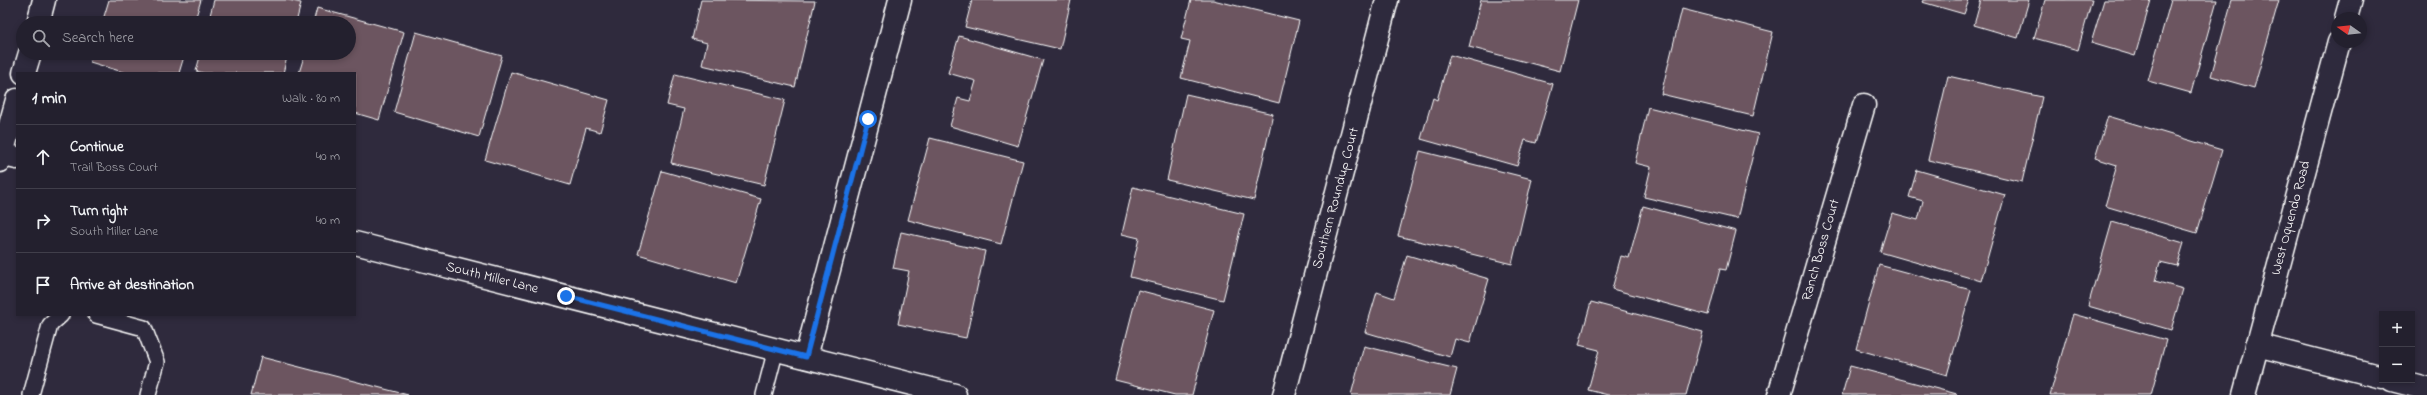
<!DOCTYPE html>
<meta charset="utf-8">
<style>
:root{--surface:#23202e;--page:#2b2836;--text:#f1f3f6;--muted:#a3a3aa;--line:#403e4a}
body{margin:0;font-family:"Indie Flower",sans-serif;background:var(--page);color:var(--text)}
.controls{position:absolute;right:12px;bottom:12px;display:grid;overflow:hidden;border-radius:0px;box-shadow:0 2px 6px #0003}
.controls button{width:36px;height:36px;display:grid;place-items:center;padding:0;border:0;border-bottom:1px solid var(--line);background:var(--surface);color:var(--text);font:20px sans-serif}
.compass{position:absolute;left:2331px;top:12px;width:36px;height:36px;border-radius:50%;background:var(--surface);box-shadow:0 2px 6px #0003;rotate:285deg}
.stop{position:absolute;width:12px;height:12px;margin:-9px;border:3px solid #1a73e8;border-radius:50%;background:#fff}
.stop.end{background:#1a73e8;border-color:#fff;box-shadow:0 1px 4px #0008}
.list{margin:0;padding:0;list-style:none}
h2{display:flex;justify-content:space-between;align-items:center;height:52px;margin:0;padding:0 16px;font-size:17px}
h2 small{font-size:13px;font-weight:400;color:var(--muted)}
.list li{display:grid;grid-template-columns:26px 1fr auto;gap:12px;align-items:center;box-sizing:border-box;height:64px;padding:0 16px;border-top:1px solid var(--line)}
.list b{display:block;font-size:15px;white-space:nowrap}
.list p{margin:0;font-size:13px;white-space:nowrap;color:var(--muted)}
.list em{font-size:13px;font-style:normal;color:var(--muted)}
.icon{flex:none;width:22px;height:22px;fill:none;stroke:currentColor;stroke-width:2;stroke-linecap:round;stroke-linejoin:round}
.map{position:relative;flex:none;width:2427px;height:395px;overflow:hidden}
.search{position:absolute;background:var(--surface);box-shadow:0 2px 6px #0003;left:16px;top:16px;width:340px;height:44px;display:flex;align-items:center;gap:10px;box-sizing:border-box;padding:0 14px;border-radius:22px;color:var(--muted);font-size:15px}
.panel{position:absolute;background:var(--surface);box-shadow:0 2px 6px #0003;left:16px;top:72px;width:340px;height:244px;border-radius:0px}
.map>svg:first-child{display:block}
</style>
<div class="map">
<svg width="2427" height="395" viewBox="0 0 2427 395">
<rect width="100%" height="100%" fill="#2f2a3d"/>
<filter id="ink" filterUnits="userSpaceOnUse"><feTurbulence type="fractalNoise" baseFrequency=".025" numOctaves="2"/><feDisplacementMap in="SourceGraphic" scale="8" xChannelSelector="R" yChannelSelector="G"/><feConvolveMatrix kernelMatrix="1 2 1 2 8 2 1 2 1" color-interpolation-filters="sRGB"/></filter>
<g filter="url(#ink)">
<g fill="#6c5460" stroke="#fff">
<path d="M109,0H201L194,23H102Z"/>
<path d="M214,0H288L301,3L296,23H208Z"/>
<path d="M701,0L815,1L795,87L702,65L707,43L692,39Z"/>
<path d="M972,0H1071L1060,49L965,27Z"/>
<path d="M1191,0H1213L1299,21L1279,103L1181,78L1190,41L1181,39Z"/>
<path d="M1481,0H1578L1560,71L1469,47Z"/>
<path d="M1923,0H1969L1964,14L1922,2Z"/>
<path d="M1981,0H2029L2018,38L1974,25Z"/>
<path d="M2045,0H2092L2078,50L2034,38Z"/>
<path d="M2104,0H2151L2135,56L2091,43Z"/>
<path d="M2171,0H2217L2191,93L2148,81Z"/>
<path d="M2232,0H2279L2254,88L2211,76Z"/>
<path d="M317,8L404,32L379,120L355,113V73H299L305,53H349V23H313Z"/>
<path d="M1682,9L1773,32L1753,116L1661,94Z"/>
<path d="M416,32L502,56L479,137L394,112Z"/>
<path d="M959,36L1043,60L1018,146L950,126L958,98L970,101L976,81L948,73Z"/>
<path d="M92,53H185L179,73H126L90,62Z"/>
<path d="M201,53H288L283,73H204L196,71Z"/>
<path d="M1450,55L1553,84L1536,143L1525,140L1517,166L1421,139L1433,98L1437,100Z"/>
<path d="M511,72L609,100L600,132L586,128L570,185L485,160Z"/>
<path d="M675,74L785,100L764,185L671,163L684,109L667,105Z"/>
<path d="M1948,76L2042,97L2022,182L1928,160Z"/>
<path d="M1186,94L1273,114L1254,200L1167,180Z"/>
<path d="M1648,107L1758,134L1737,219L1644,197L1651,167L1635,163Z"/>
<path d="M2108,116L2222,150L2197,233L2105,206L2117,165L2095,158Z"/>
<path d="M930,138L1023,161L1001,244L908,220Z"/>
<path d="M1420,151L1532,179L1512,264L1398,236Z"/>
<path d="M1917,170L2005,195L1981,281L1880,252L1892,213L1918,220L1923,201L1909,197Z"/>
<path d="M662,171L761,199L736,283L638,254Z"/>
<path d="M1133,187L1244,214L1223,300L1130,277L1139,238L1122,234Z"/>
<path d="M1643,206L1736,231L1726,270L1720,269L1708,315L1612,289L1621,256L1629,258Z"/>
<path d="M2112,222L2184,243L2177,266L2160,262L2155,281L2183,289L2171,330L2088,306Z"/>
<path d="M901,232L985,251L966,338L898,324L909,271L893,268Z"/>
<path d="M1407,255L1489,279L1470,343L1455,339L1450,357L1365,332L1377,292L1394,298Z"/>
<path d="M1879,265L1971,290L1947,375L1856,349Z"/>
<path d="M1138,290L1214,310L1192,395H1175L1115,380Z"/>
<path d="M1591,302L1703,332L1686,395H1608L1588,390L1599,350L1579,345Z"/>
<path d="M2073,314L2166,340L2151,395H2050Z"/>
<path d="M1364,346L1457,369L1450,395H1351Z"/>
<path d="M261,357L408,395H251Z"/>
<path d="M1850,366L1957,394V395H1842Z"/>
</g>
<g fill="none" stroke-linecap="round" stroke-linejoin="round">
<defs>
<g id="lane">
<path d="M96,315L144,328L157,362L148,395"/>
<path d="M31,395L50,325L61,315"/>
<path d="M764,395L776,349"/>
</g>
<g id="street">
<path d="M0,154L17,158"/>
<path d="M355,243L955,395"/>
<path d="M2257,345L2382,377"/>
<path d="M806,357L900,0"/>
<path d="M2392,380L2427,389"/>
<path d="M1284,395L1387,0"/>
<path d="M1779,395L1864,105"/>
</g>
<g id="secondary">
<path d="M2346,18L2351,0"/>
<path d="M2244,395L2339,42"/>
</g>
<g id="primary">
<path d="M38,23L44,0"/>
<path d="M24,73L30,53"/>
<path d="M0,161L17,100"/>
</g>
</defs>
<use href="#lane" stroke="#fff" stroke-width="18"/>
<use href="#street" stroke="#fff" stroke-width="25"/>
<use href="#secondary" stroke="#fff" stroke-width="25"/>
<use href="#primary" stroke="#fff" stroke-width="25"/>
<use href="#lane" stroke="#2f2a3d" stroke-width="15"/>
<use href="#street" stroke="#2f2a3d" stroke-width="22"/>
<use href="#secondary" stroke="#2f2a3d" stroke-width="22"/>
<use href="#primary" stroke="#2f2a3d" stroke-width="22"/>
</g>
</g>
<g fill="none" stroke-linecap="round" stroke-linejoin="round" filter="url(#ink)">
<path stroke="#1a73e8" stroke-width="5" d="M566,296L806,357L868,119"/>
</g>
<g text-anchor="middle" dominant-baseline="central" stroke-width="4" stroke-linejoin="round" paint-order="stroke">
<g font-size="14" fill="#fff" stroke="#2f2a3d">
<text transform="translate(1336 198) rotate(-75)">Southern Roundup Court</text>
<text transform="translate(2291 218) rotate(-75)">West Oquendo Road</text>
<text transform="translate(1821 250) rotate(-74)">Ranch Boss Court</text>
<text transform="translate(492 278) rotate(14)">South Miller Lane</text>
</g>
</g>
</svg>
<div class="controls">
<button>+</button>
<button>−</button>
</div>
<svg class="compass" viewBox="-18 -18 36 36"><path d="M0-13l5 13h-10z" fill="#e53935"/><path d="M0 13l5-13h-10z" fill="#a3a3aa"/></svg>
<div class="stop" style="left:868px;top:119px"></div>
<div class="stop end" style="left:566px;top:296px"></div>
<div class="search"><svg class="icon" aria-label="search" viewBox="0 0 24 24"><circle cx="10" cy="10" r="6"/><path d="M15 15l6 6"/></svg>Search here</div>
<section class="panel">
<h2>1 min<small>Walk · 80 m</small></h2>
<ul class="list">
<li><svg class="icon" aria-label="ahead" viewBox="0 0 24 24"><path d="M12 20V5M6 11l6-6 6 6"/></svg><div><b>Continue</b><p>Trail Boss Court</p></div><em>40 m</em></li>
<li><svg class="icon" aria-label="right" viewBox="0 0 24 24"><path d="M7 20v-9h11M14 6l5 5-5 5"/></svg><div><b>Turn right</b><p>South Miller Lane</p></div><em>40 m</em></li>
<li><svg class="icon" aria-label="arrive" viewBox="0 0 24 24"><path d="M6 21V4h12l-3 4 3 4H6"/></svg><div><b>Arrive at destination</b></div></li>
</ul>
</section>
</div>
